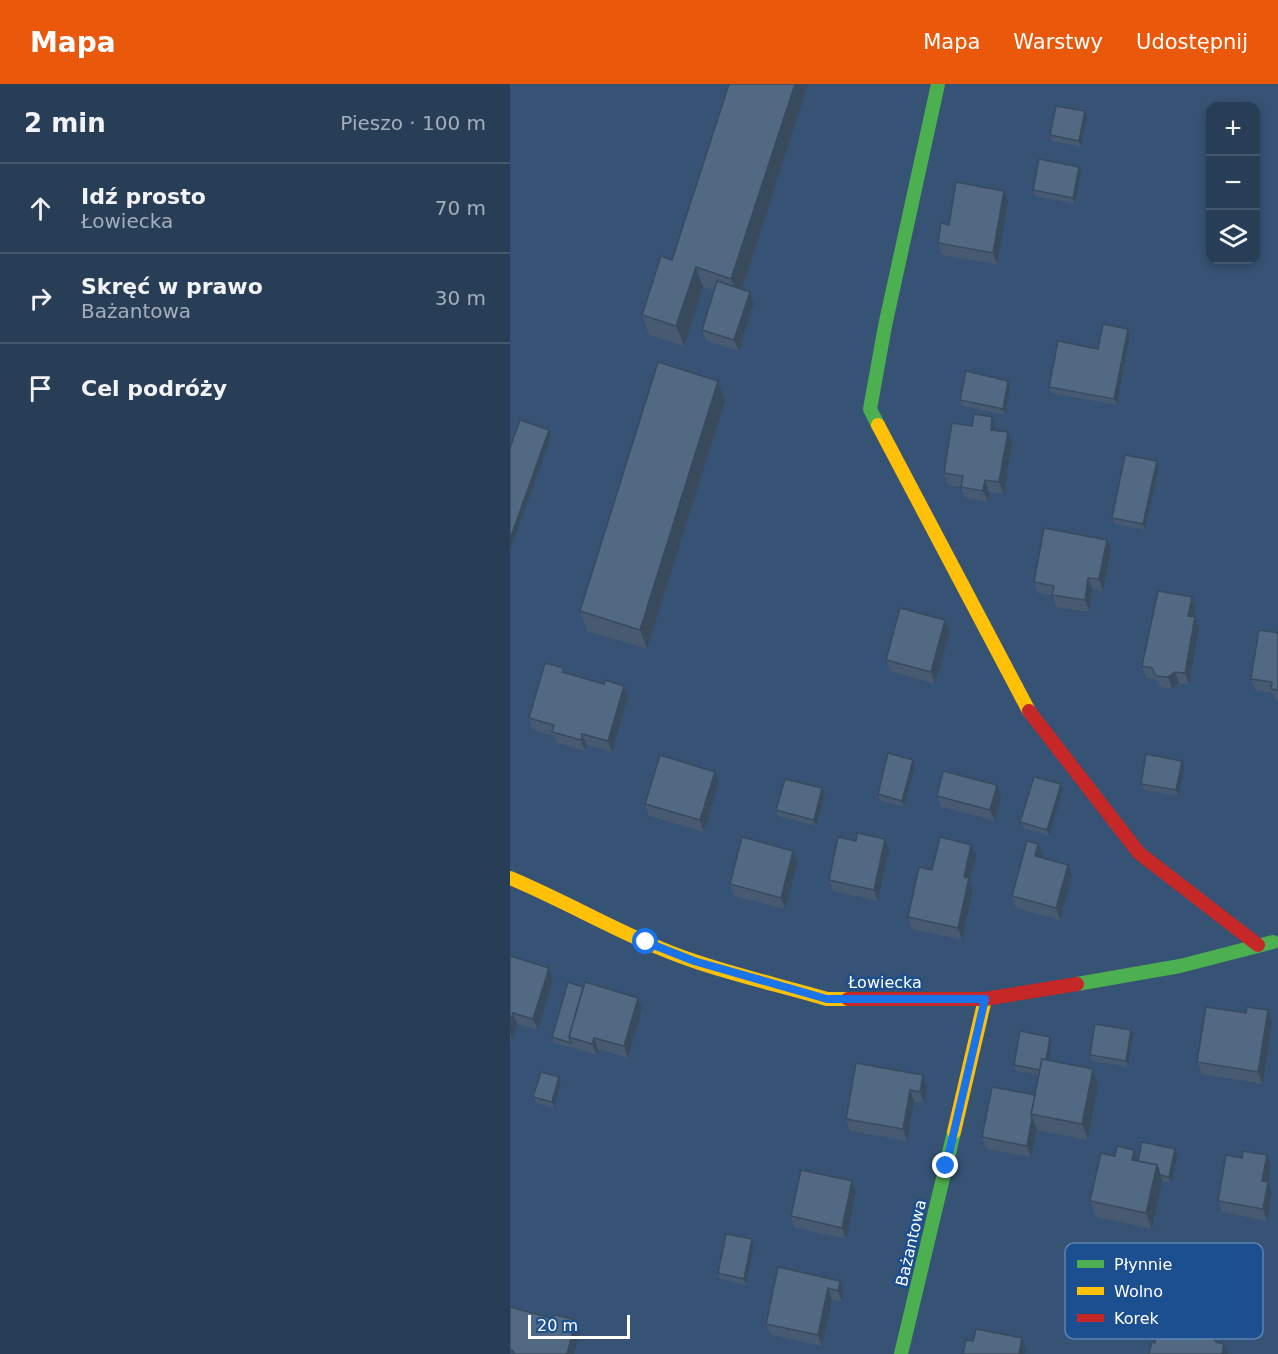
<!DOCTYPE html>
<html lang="pl">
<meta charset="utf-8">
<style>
:root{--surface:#283e57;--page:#344961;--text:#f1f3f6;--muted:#a5aeba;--line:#44576d;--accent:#ea580c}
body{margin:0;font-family:"DejaVu Sans",sans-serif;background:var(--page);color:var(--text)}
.controls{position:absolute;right:18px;top:18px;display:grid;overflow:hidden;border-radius:12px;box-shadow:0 3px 9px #0003}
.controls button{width:54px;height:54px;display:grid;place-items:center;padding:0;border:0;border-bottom:2px solid var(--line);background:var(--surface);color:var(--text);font:30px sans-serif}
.scale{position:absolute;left:18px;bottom:15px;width:102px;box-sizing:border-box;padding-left:6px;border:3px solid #fff;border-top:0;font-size:16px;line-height:21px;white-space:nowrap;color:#fff;-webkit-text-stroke:4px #1b4f8f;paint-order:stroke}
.stop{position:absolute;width:18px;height:18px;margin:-14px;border:4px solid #1a73e8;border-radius:50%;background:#fff}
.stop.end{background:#1a73e8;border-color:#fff;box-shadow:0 2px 6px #0008}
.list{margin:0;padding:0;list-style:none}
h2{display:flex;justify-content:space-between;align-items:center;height:78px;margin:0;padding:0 24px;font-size:26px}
h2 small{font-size:20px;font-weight:400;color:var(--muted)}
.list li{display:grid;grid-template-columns:39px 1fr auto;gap:18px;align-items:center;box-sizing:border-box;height:90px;padding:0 24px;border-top:2px solid var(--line)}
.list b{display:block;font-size:22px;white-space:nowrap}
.list p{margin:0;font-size:20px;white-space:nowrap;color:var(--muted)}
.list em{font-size:20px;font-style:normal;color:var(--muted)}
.icon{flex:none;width:33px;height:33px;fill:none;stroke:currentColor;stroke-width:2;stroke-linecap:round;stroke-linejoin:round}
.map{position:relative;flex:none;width:768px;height:1270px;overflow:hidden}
header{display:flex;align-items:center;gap:36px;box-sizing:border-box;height:84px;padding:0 30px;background:var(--accent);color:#fff}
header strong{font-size:28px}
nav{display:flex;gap:33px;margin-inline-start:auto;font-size:21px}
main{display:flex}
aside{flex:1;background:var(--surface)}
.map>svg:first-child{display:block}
</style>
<header>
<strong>Mapa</strong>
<nav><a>Mapa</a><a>Warstwy</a><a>Udostępnij</a></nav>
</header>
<main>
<aside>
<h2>2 min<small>Pieszo · 100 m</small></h2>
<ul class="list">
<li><svg class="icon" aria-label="ahead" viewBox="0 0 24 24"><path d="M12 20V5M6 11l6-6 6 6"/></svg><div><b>Idź prosto</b><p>Łowiecka</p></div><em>70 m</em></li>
<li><svg class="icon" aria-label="right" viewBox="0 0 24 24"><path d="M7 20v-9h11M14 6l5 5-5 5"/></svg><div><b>Skręć w prawo</b><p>Bażantowa</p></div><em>30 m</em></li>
<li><svg class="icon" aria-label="arrive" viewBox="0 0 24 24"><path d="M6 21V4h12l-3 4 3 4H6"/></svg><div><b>Cel podróży</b></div></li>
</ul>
</aside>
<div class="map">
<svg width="768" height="1270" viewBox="0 0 768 1270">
<rect width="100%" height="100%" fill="#365274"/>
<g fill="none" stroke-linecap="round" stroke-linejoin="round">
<g stroke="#4caf50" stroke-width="14">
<path d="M368,341L360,325L375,242L428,0"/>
<path d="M567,900L670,882L763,858"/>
<path d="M391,1270L444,1048"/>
</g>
<g stroke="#ffc107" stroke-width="14">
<path d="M368,341L519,627"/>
<path d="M0,794C62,820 121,856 184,877C228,892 273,902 317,915H338"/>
<path d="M444,1048L475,915"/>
</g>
<g stroke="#c62828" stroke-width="14">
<path d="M519,627L629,769L748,861"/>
<path d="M338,915H475L567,900"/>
</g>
</g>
<g fill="#475a72">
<path d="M219,0H298L232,205L244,220L229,267L196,257L192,246L204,206L193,203L174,262L139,251L132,231L162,176Z"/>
<path d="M577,33L571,63L542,57L540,51Z"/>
<path d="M571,89L565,120L525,112L523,106Z"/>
<path d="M498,119L487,180L432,171L428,159L439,141Z"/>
<path d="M620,251L607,321L541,309L539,303L588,265Z"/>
<path d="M208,297L215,317L137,565L77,547L70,527Z"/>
<path d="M500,303L495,331L452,322L450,316Z"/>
<path d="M482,333L486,347L498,348L502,360L494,410L479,408L478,418L455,414L451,403L438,401L434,389L462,342Z"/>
<path d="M649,383L635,446L605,440L602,434Z"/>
<path d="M597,456L601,467L593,507L582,505L579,528L546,523L543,512L528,509L524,498Z"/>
<path d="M682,513L686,524L684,533L689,545L679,601L669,599L662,605L650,603L646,596L636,594L632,582Z"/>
<path d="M435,536L440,548L425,600L380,587L376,576Z"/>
<path d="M768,549V617L765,616L762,609L745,606L741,595Z"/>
<path d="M54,584L55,589L118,613L102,668L77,661L75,667L47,659L44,652L23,646L19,634Z"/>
<path d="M403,676L405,682L394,723L370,716L368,710Z"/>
<path d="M674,683L669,712L634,706L631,700Z"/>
<path d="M209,699L194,748L139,732L135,720Z"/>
<path d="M553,706L539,752L513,744L510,738Z"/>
<path d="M315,710L306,742L268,732L266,726Z"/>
<path d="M427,712L491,713L485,737L431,723Z"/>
<path d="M528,760L533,771L532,774L562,792L550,836L506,824L502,812Z"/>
<path d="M379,766L368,817L323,807L319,796Z"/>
<path d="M283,767L288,778L275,825L224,812L220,800Z"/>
<path d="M466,772L460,797L463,806L452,856L402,845L398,833L422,786Z"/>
<path d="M0,872L39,884L43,896L28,946L7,940L2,957L0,956Z"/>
<path d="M73,903L128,914L132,925L118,974L88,965L87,971L44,959L42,953Z"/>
<path d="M758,926L762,938L753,1000L692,990L687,978L736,929Z"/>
<path d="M623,952L618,983L582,977L580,971Z"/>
<path d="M542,959L539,976L583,985L588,1001L578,1056L527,1046L521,1073L476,1065L472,1053L525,1011L529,991L506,987L504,981Z"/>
<path d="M413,991L417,1003L414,1019L404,1018L397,1057L340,1047L336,1035Z"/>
<path d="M49,993L51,999L44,1024L26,1019L23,1013Z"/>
<path d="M624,1066L628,1076L668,1071L661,1099L652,1097L642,1145L586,1133L580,1117L605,1072Z"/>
<path d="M757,1071L761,1082L758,1098L762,1109L757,1137L712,1128L708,1117L732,1074Z"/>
<path d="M346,1109L336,1155L285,1144L281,1132Z"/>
<path d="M242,1155L244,1161L236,1201L210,1195L208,1189Z"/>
<path d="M330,1197L334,1208L332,1218L322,1216L312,1262L261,1251L256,1240Z"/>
</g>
<g fill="#394a5c">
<path d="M285,0H298L229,215L221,195Z"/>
<path d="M575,27L577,33L571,63L569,57Z"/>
<path d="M569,83L571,89L565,120L563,114Z"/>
<path d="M494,107L498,119L487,180L483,169Z"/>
<path d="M186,183L193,203L174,262L166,242Z"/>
<path d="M240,208L244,220L229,267L224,256Z"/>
<path d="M618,245L620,251L607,321L604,315Z"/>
<path d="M208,297L215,317L137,565L130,546Z"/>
<path d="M498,297L500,303L495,331L493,325Z"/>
<path d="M482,333L486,345L485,357L481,346Z"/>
<path d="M39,346L41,352L0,467V455Z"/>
<path d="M498,348L502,360L494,410L489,398Z"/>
<path d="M647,377L649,383L635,446L633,440Z"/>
<path d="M475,396L479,408L478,418L473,407Z"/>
<path d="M597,456L601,467L593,507L589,495Z"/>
<path d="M578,494L582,505L579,528L575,516Z"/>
<path d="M682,513L686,524L682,543L678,532Z"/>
<path d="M685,533L689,545L679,601L675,589Z"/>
<path d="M435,536L440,548L425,600L421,588Z"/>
<path d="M665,588L669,599L662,605L658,593Z"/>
<path d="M114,602L118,613L102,668L98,657Z"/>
<path d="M72,650L77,661L75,667L71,656Z"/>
<path d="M403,676L405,682L394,723L392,717Z"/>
<path d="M672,677L674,683L669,712L666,706Z"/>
<path d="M205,688L209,699L194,748L190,736Z"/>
<path d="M551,700L553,706L539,752L537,746Z"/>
<path d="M487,701L491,713L485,737L480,726Z"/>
<path d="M312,704L315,710L306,742L304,736Z"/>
<path d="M375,755L379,766L368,817L364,806Z"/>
<path d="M528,760L533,771L529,783L525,772Z"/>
<path d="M461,761L466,772L460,797L463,806L452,856L448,844L454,793Z"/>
<path d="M283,767L288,778L275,825L271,814Z"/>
<path d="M558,781L562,792L550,836L546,824Z"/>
<path d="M39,884L43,896L28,946L23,935Z"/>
<path d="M128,914L132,925L118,974L114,962Z"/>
<path d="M758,926L762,938L753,1000L748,988Z"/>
<path d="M3,929L7,940L2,957L0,950V939Z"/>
<path d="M621,946L623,952L618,983L616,977Z"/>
<path d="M540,953L542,959L536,993L534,987Z"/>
<path d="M84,954L88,965L87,971L82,960Z"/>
<path d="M583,985L588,1001L578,1056L572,1040Z"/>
<path d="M413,991L417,1003L414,1019L410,1008Z"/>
<path d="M49,993L51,999L44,1024L42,1018Z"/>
<path d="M400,1006L404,1018L397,1057L393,1045Z"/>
<path d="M522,1034L527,1046L521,1073L517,1062Z"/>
<path d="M665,1065L668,1071L661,1099L659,1093Z"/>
<path d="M624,1066L630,1082L622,1076Z"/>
<path d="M757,1071L761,1082L758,1098L762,1109L757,1137L753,1125L752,1097Z"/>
<path d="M647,1081L652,1097L642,1145L636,1129Z"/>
<path d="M342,1097L346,1109L336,1155L332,1144Z"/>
<path d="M242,1155L244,1161L236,1201L234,1195Z"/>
<path d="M330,1197L334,1208L332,1218L328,1207Z"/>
<path d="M318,1204L322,1216L312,1262L308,1251Z"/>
<path d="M688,1216L694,1232L688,1260L682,1244Z"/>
<path d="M66,1236L70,1248L64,1270H57Z"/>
<path d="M512,1254L516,1266L515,1270H509Z"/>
<path d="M714,1260L718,1270H712Z"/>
</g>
<g fill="#526984" stroke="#394a5c" stroke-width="1.5">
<path d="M219,0H285L221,195L186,183L166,242L132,231L151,172L162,176Z"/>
<path d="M546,22L575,27L569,57L540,51Z"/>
<path d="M529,75L569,83L563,114L523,106Z"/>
<path d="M446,98L494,107L483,169L428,159L431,139L439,141Z"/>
<path d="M207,197L240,208L224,256L192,246Z"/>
<path d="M593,240L618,245L604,315L539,303L548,257L588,265Z"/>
<path d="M148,278L208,297L130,546L70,527Z"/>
<path d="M456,287L498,297L493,325L450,316Z"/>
<path d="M464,330L482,333L481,346L498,348L489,398L475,396L473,407L451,403L453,392L434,389L442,339L462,342Z"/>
<path d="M10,336L39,346L0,455V364Z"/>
<path d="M615,371L647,377L633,440L602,434Z"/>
<path d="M534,444L597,456L589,495L578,494L575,516L542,511L544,502L524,498Z"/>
<path d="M648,507L682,513L678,532L685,533L675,589L665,588L658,593L646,592L642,584L632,582Z"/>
<path d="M390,524L435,536L421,588L376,576Z"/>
<path d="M749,546L768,549V606L761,605L762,598L741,595Z"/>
<path d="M35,579L54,584L52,588L94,600L95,596L114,602L98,657L72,650L71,656L42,648L44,641L19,634Z"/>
<path d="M378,669L403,676L392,717L368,710Z"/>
<path d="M636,670L672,677L666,706L631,700Z"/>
<path d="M150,671L205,688L190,736L135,720Z"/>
<path d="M433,687L487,701L480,726L427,712Z"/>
<path d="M524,693L551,700L537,746L510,738Z"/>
<path d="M275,695L312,704L304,736L266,726Z"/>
<path d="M347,749L375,755L364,806L319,796L328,753L346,757Z"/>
<path d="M232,753L283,767L271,814L220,800Z"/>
<path d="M430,753L461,761L454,793L459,794L448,844L398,833L409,783L422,786Z"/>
<path d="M517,757L528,760L525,772L558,781L546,824L502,812Z"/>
<path d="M0,872L39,884L23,935L3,929L0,939Z"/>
<path d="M58,898L73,903L59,953L61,959L42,953Z"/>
<path d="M75,898L128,914L114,962L84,954L82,960L59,953Z"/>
<path d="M696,923L736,929L737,923L758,926L748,988L687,978Z"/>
<path d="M585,940L621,946L616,977L580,971Z"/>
<path d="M510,947L540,953L536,976L532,975L530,986L504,981Z"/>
<path d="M532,975L583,985L572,1040L521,1030Z"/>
<path d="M346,979L413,991L410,1008L400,1006L393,1045L336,1035Z"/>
<path d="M31,988L49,993L42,1018L23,1013Z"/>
<path d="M482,1003L525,1011L521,1030L522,1034L517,1062L472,1053Z"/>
<path d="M632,1058L665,1065L659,1093L650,1091L647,1081L628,1077Z"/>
<path d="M607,1062L624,1066L622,1076L647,1081L636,1129L580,1117L591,1069L605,1072Z"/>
<path d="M733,1067L757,1071L752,1097L758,1098L753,1125L708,1117L716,1071L732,1074Z"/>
<path d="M291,1086L342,1097L332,1144L281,1132Z"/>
<path d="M216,1150L242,1155L234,1195L208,1189Z"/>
<path d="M268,1183L330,1197L328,1207L318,1204L308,1251L256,1240Z"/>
<path d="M653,1208L688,1216L682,1244L694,1247L696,1245L706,1258L714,1260L712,1270H639L642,1258L645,1259L647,1249L644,1248Z"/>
<path d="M0,1223L40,1234L46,1231L66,1236L57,1270H5L2,1266H0Z"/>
<path d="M466,1245L512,1254L509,1270H453L456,1256L463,1257Z"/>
</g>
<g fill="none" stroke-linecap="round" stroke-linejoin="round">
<path stroke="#1a73e8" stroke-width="8" d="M136,858L184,877L317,915H475L436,1082"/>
</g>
<g text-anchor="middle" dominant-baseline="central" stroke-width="5" stroke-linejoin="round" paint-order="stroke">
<g font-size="16" fill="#fff" stroke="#1b4f8f">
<text x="375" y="898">Łowiecka</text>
<text transform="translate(401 1159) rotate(-77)">Bażantowa</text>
</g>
</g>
<rect x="555" y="1159" width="198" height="96" rx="9" fill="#1b4f8f" stroke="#5f84b1" stroke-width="1.5"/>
<rect x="567" y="1176" width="27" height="8" fill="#4caf50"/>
<rect x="567" y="1203" width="27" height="8" fill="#ffc107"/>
<rect x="567" y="1230" width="27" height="8" fill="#c62828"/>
<g font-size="16" fill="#fff">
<text x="604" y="1186">Płynnie</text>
<text x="604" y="1213">Wolno</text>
<text x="604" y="1240">Korek</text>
</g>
</svg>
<div class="controls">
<button>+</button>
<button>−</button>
<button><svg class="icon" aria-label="layers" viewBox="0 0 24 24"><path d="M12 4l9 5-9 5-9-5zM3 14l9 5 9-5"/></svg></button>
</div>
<div class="scale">20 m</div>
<div class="stop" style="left:136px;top:858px"></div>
<div class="stop end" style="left:436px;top:1082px"></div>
</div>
</main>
